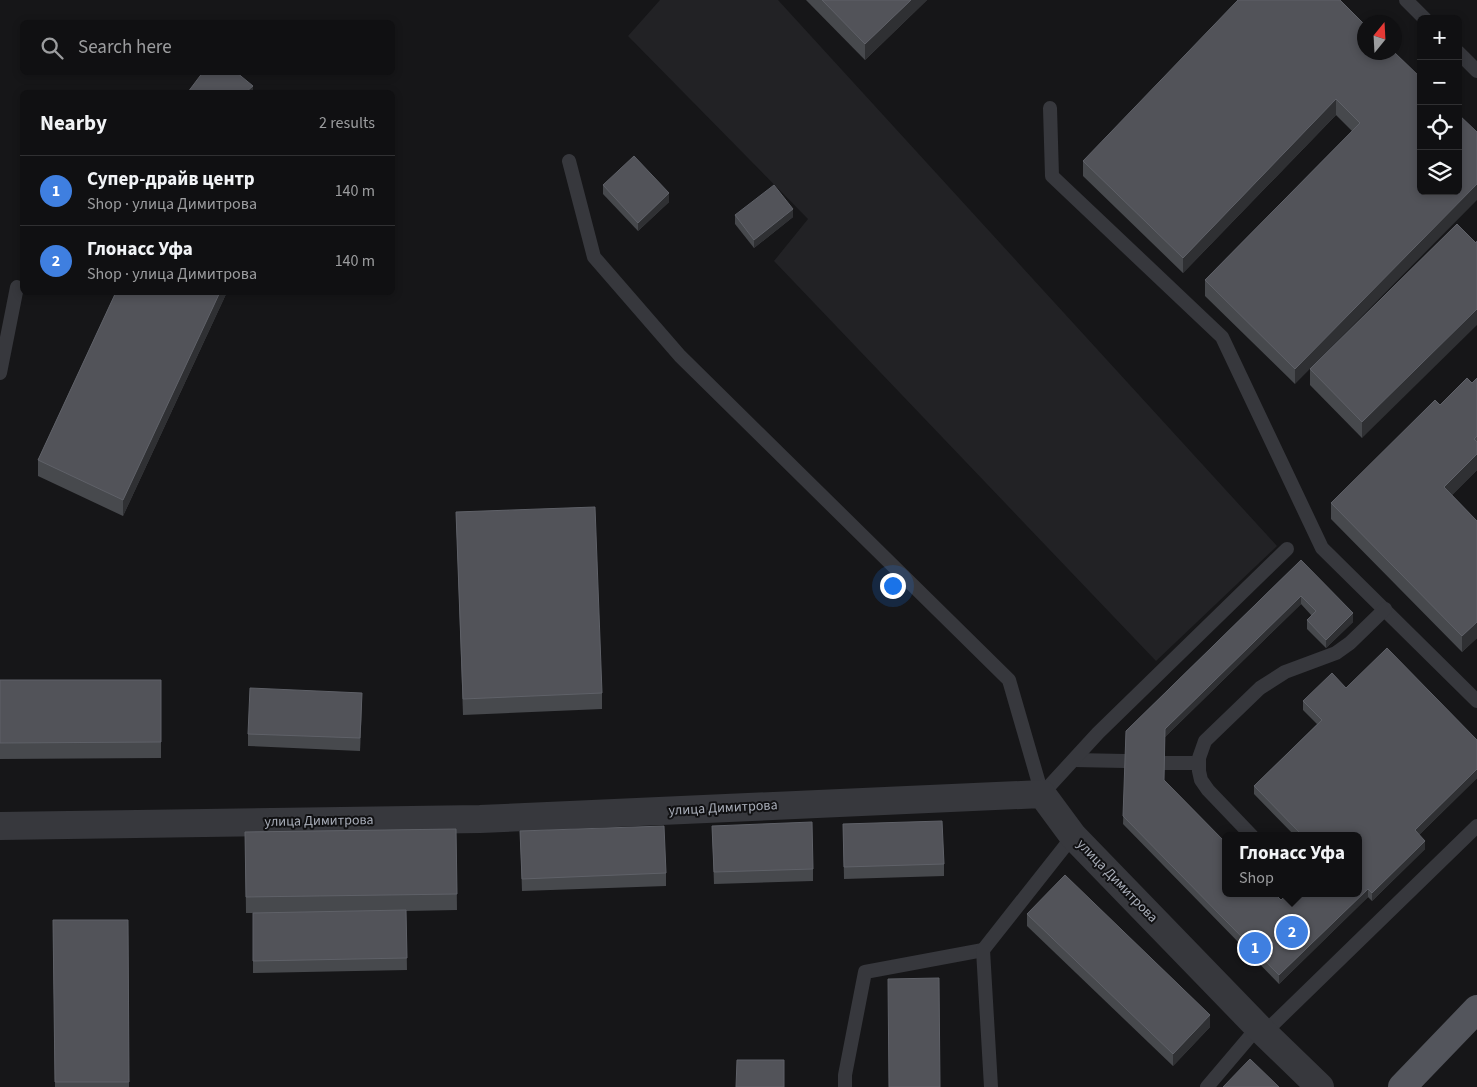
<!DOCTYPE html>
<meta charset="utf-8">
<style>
:root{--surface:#101012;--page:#19191b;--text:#f1f3f6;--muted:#9c9d9f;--line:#303032;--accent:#7c3aed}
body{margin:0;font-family:"Source Sans 3",sans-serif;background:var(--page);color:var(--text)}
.controls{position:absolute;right:15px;top:15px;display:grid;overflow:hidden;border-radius:8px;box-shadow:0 2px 8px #0003}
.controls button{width:45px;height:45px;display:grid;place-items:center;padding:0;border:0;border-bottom:1px solid var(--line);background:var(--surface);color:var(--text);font:25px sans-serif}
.compass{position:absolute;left:1357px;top:15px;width:45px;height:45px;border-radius:50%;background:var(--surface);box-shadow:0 2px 8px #0003;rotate:18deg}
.you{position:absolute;left:892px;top:585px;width:18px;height:18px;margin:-12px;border:4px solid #fff;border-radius:50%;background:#1a73e8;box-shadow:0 0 0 8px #1a73e833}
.badge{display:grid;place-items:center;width:32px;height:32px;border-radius:50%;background:var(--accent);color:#fff;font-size:16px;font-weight:700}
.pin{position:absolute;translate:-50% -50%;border:2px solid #fff;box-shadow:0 1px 5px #0006}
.popup{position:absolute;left:1222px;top:832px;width:140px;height:65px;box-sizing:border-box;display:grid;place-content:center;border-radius:8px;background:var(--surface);filter:drop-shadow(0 1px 4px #0005);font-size:16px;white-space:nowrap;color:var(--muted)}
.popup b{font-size:19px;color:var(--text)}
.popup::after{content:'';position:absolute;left:50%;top:100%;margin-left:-10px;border:10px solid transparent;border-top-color:var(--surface)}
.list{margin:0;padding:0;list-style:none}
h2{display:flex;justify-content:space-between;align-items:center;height:65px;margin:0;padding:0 20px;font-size:21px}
h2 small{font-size:16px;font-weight:400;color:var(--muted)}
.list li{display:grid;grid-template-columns:32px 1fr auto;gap:15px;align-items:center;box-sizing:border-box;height:70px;padding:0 20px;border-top:1px solid var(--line)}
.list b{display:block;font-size:19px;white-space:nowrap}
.list p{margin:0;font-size:16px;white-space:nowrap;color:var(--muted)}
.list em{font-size:16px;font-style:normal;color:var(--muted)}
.icon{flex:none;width:28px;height:28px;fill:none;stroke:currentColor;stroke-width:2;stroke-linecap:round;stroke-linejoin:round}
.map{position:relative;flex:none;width:1477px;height:1087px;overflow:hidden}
.search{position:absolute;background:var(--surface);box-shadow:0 2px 8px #0003;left:20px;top:20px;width:375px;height:55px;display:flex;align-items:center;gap:12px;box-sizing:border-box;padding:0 18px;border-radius:8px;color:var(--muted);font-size:19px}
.panel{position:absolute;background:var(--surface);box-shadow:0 2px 8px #0003;left:20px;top:90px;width:375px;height:205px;border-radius:8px}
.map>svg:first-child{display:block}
</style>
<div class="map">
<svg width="1477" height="1087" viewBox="0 0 1477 1087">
<rect width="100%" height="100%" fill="#161618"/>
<path fill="#222225" d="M660,0H778L1277,546L1156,661L774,261L808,219L628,36Z"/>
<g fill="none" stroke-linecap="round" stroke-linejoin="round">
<g stroke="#37383d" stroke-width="14">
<path d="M1406,0L1425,19"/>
<path d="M1458,52L1477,71"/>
<path d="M1050,108L1052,176L1222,337L1322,548L1477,701"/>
<path d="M569,161L594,257L680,356L1009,680L1042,794"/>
<path d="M0,373L17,287"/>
<path d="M1074,760L1125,761"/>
<path d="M1164,763H1198"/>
<path d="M1042,794L1098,733L1287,549"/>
<path d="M1252,836L1208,790L1201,780L1199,771V758L1205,741L1260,688L1285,672L1336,653L1350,643L1385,609"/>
<path d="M1264,1033L1477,826"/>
<path d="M845,1087V1075L865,972L983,950"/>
<path d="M991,1087L983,950L1073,836"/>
<path d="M1207,1087L1258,1027"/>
</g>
<path stroke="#37383d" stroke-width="28" d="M0,826L480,819L1042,794L1073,836L1258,1027L1320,1087"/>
<path stroke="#53555c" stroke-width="28" d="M1402,1087L1477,1009"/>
</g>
<g fill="#47494d">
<path d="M806,0H927L865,60Z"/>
<path d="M1394,52L1295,384L1205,296V280L1352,131L1336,115L1183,273L1083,176V161Z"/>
<path d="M603,185L669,202L638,231L603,194Z"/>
<path d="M735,215L793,217L754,248L735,224Z"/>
<path d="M1457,224L1362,438L1310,385V369Z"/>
<path d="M116,292H227L123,516L38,476V460Z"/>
<path d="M1477,378V470L1452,495L1477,521V638L1462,652L1331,519V503L1440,405L1472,383Z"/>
<path d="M456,512L602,693V709L463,715Z"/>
<path d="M1301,560L1353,622L1326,648L1307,629V620L1312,616L1301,604L1165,737L1164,780L1281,900L1358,836H1295L1254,794V786L1317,724L1303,710V701L1346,688L1477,778L1419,835L1425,849L1372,901L1368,897L1279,984L1123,824L1126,731Z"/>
<path d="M0,680H161V758L0,759Z"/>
<path d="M362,705L360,751L248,746V734Z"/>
<path d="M843,824L944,864V876L844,879Z"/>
<path d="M712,826L813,869V881L714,884Z"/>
<path d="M456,829L457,910L406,911L407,970L253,973V913H246L245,832Z"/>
<path d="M520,831L666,873V886L522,891Z"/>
<path d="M1027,914L1210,1027L1173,1066L1027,926Z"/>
<path d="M53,920H128L129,1087H55Z"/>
</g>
<g fill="#2f3033">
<path d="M911,0H927L865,60V44Z"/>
<path d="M253,86V92H246Z"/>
<path d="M1336,99V115L1183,273V258Z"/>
<path d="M1477,184V200L1295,384V369Z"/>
<path d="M669,193V202L638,231V223Z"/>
<path d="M793,209V217L754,248V240Z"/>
<path d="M220,292H227L123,516V500Z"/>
<path d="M1477,309V325L1362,438V422Z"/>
<path d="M1477,454V470L1444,503V487Z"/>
<path d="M1301,596V604L1165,737V729Z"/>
<path d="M1353,613V622L1326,648V640Z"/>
<path d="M1477,622V638L1462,652V636Z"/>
<path d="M362,693V705L360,751V738Z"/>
<path d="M1477,769V778L1415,839V830Z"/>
<path d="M1425,841V849L1372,901V893Z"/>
<path d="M1368,889V897L1279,984V975Z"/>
<path d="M1210,1015V1027L1173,1066V1054Z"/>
</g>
<g fill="#525359" stroke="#5f6168">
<path d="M822,0H911L865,44Z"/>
<path d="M1238,0H1340L1364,24V52H1394L1421,78V191H1458V114L1477,132V184L1295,369L1205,280L1360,123L1336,99L1183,258L1083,161Z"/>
<path d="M203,72H236L253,86L246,92H188Z"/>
<path d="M634,156L669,193L638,223L603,185Z"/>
<path d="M774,185L793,209L754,240L735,215Z"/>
<path d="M1457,224L1476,243L1477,241V309L1362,422L1310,369Z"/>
<path d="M116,292H220L123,500L38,460Z"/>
<path d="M1467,378L1472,383L1477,378V436L1474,439L1477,442V454L1444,487L1477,521V622L1462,636L1331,503L1435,400L1440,405Z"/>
<path d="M595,507L602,693L463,699L456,512Z"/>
<path d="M1301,560L1353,613L1326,640L1307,620L1316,611L1301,596L1165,729L1164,780L1226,843V893H1274L1281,900L1288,893H1358V836H1303L1254,786L1322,720L1303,701L1332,673L1346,688L1387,648L1477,740V769L1415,830L1425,841L1372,893L1368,889L1279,975L1123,816L1126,731Z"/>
<path d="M0,680H161V742L0,743Z"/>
<path d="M250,688L362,693L360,738L248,734Z"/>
<path d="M942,821L944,864L844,867L843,824Z"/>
<path d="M812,822L813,869L714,872L712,826Z"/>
<path d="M664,826L666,873L522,879L520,831Z"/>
<path d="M456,829L457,894L246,897L245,832Z"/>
<path d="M1065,875L1210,1015L1173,1054L1027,914Z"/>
<path d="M406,910L407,958L253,961V913Z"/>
<path d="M53,920H128L129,1082H55Z"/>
<path d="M939,978L940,1087H889L888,979Z"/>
<path d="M1250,1059L1279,1087H1223Z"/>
<path d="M737,1060H784V1087H736Z"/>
</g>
<g text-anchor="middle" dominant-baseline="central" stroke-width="4" stroke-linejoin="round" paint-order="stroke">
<g font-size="14" fill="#a8adb8" stroke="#111113">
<text transform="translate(723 808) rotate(-3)">улица Димитрова</text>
<text transform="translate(319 821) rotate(-1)">улица Димитрова</text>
<text transform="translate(1117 881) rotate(46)">улица Димитрова</text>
</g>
</g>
</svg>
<div class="controls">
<button>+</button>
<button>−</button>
<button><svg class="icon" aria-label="locate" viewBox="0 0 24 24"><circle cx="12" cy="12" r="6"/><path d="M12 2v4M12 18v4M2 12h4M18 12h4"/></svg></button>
<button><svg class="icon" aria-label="layers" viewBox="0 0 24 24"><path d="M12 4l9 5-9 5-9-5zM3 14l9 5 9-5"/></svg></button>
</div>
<svg class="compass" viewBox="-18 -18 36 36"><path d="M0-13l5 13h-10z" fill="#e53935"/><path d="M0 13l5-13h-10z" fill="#9c9d9f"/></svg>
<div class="you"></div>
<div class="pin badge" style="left:1255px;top:948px;background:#3f7fe0">1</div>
<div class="pin badge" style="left:1292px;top:932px;background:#3f7fe0">2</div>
<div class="popup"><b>Глонасс Уфа</b>Shop</div>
<div class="search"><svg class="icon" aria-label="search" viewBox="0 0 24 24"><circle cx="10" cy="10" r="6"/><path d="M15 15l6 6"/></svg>Search here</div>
<section class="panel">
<h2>Nearby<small>2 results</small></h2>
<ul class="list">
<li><span class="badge" style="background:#3f7fe0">1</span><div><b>Супер-драйв центр</b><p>Shop · улица Димитрова</p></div><em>140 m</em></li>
<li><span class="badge" style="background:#3f7fe0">2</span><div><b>Глонасс Уфа</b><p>Shop · улица Димитрова</p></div><em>140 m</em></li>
</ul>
</section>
</div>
